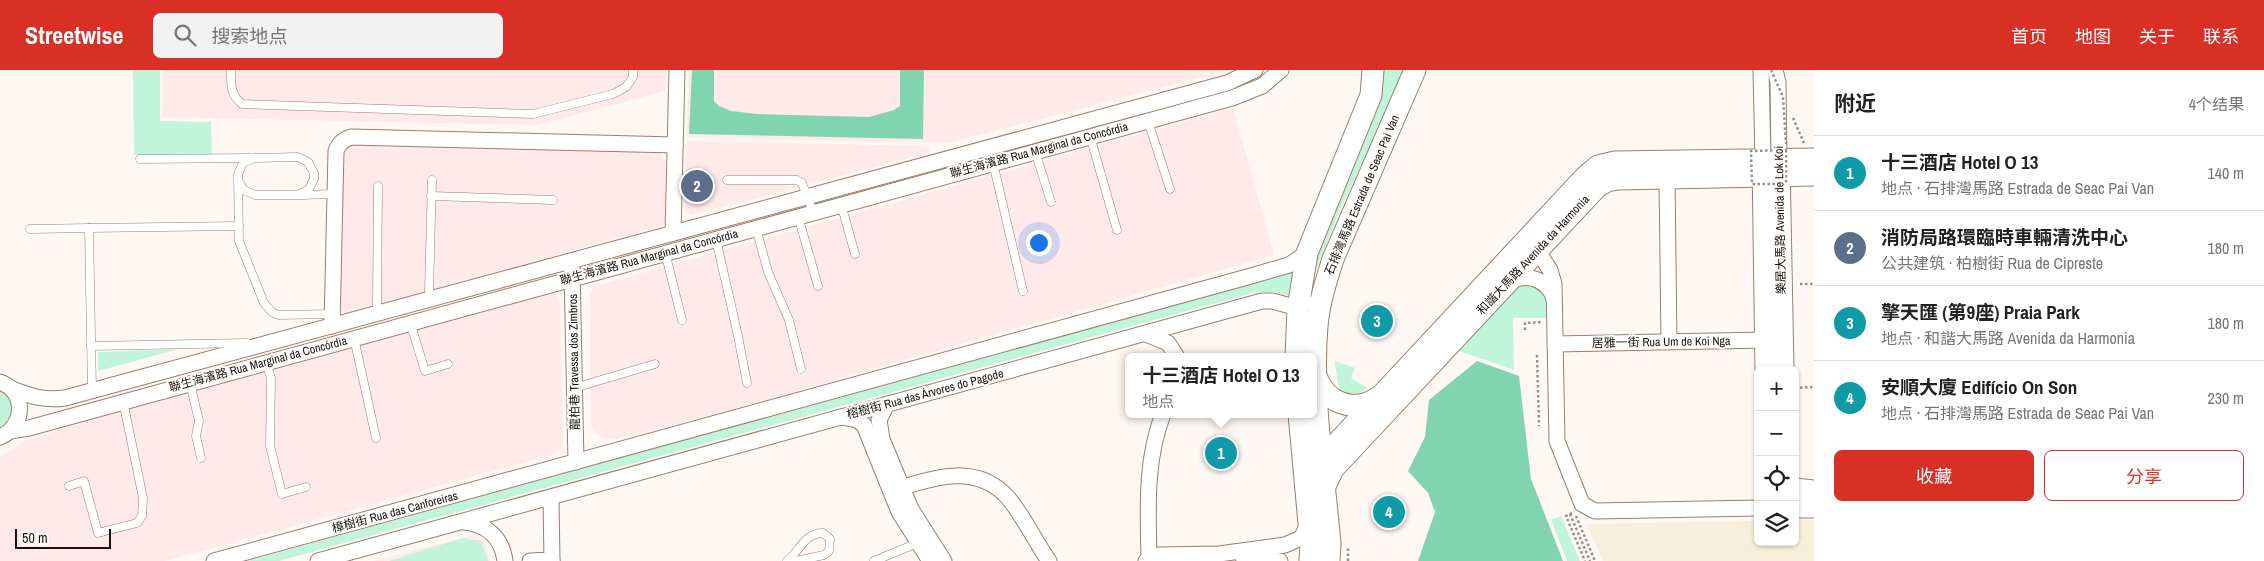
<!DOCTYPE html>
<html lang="zh">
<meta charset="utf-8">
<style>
:root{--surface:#fff;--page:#f2f2f2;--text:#222;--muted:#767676;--line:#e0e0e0;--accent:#d93025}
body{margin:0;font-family:"Archivo Narrow","Noto Sans SC",sans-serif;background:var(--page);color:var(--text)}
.controls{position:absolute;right:15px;bottom:15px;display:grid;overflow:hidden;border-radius:8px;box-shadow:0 1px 4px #0004}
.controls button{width:45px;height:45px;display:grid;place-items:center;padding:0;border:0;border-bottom:1px solid var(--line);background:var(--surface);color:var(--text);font:25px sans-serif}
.scale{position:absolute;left:15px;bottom:12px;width:96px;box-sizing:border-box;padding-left:5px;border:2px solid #1d110a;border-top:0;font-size:14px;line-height:18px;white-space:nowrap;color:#1d110a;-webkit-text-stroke:4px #fff;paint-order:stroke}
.you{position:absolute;left:1038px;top:172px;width:18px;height:18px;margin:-12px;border:4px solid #fff;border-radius:50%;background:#1a73e8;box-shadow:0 0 0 8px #1a73e833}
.badge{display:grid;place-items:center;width:32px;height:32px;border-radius:50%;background:var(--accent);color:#fff;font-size:16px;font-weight:700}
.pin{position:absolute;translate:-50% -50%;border:2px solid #fff;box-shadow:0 1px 5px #0006}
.popup{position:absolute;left:1125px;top:283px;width:192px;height:65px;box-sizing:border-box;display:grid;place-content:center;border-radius:8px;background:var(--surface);filter:drop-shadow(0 1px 4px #0005);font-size:16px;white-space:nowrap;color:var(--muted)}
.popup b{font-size:19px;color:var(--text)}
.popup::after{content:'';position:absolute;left:50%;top:100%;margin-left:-10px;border:10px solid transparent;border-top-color:var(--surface)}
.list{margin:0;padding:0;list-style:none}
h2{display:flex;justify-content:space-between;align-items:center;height:65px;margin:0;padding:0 20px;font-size:21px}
h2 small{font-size:16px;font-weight:400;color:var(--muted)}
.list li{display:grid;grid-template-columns:32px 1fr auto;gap:15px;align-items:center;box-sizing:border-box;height:75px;padding:0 20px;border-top:1px solid var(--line)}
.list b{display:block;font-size:19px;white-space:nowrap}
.list p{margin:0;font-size:16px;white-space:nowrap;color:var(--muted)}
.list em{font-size:16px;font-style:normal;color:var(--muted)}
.actions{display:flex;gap:10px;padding:15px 20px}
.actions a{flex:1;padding:11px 0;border:1px solid var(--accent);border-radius:8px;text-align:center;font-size:18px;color:var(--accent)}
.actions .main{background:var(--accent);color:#fff}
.icon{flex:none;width:28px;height:28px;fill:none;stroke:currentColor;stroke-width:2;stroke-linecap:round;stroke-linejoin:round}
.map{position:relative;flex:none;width:1814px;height:491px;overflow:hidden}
header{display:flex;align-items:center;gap:30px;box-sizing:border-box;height:70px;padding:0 25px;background:var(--accent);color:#fff}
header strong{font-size:24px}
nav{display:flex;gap:28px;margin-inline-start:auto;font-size:18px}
.search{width:350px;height:45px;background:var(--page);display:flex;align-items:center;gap:12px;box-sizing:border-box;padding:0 18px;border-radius:8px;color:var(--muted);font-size:19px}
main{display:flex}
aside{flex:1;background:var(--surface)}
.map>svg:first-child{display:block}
</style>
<header>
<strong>Streetwise</strong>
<div class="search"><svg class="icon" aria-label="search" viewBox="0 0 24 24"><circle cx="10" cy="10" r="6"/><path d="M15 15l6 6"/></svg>搜索地点</div>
<nav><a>首页</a><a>地图</a><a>关于</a><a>联系</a></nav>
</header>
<main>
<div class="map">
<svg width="1814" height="491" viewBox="0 0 1814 491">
<rect width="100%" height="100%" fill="#fff7f3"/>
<g fill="#ffe9eb">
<path d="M163,0H666L665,21L538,55L162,47Z"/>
<path d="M689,0H1228L949,73L687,67Z"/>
<path d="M1233,38L1274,185L729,340L617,369L603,368L593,360L591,350L590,225L595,216Z"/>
<path d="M687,71L925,76L930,79L928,83L691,145L685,140V135Z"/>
<path d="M349,73L656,82L662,85L665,94L666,149L662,155L346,244L341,240L336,233L342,78Z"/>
<path d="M550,222L555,223L560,232L563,376L560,380L552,385L165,491H0V387L27,370L142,335Z"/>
<path d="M469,466L479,467L485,470L490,491H374Z"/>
</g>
<path fill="#f7efd9" d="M1795,450H1814V491H1603L1587,454L1758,451V472H1795Z"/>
<g fill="#c0f4db">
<path d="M133,0H160V51L211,52L212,85H134Z"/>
<path d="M1381,0H1406L1339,142L1314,205H1311L1320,170Z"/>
<path d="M1293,201L1292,227L1275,222H1256L279,491H248Z"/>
<path d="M1529,215C1546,220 1548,232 1549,248H1513L1514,300L1456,280L1510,219Z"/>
<path d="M179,279L98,301V282Z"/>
<path d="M1335,291L1355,298L1351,309L1368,318L1360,323L1345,324L1338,315Z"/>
<path d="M0,319C17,330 17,348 0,359Z"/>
<path d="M1561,446L1580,491H1567L1551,450Z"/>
<path d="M463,468L481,471L488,491H389Z"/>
</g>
<g fill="#80d4ae">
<path d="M692,0H714V31L719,36L731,41L757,44L869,47L894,40L900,36V0H924L923,69L689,64Z"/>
<path d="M1477,291L1519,306L1531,409L1563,491H1418L1435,442L1428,423L1408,401L1425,367L1429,330Z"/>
</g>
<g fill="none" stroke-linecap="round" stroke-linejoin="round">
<defs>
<g id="lane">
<path d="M231,0C231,15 230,24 242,34L533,44L613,24L626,17L633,7V0"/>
<path d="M1148,51L1170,119"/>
<path d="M1090,66L1117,160"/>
<path d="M1035,81L1051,132"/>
<path d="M140,89L250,88"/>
<path d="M993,93L1023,221"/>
<path d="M238,110L244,120L255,125H298L309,119L314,109V103L308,92L298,87L254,88L243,93L238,104L239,171L264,233L273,243L279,245L332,244"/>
<path d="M727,110H797L802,113L813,142"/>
<path d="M378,116L377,235L380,243"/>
<path d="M300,125L335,124"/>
<path d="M431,126L553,130"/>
<path d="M841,134L855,184"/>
<path d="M798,146L818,216"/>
<path d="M756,158L768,202L789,250L801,299"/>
<path d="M30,159L89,158"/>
<path d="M716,169L738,266L747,313"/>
<path d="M665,182L682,250"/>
<path d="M431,229L429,220L432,110"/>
<path d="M410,252L425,301L448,294"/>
<path d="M354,268L376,368"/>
<path d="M91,276L247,273"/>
<path d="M266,292L271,308L270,376L282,424L306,417"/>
<path d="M190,313L199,351L196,366L201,388"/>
<path d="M574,318L655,294"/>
<path d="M92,321L89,158L239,156"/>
<path d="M69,416L84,411L98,463L137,453L142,446L143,428L123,331"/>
<path d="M787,491C800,481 804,463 823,463L830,469L829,481L824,485L796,491"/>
<path d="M874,491L920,472"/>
</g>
<g id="street">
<path d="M1761,0L1763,90"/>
<path d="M1775,0L1778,12L1779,90"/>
<path d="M1667,108L1669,272"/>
<path d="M673,163L677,0"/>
<path d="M1533,174L1550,200L1554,214L1557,371L1582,434L1595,441L1758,438"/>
<path d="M572,199L576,392"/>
<path d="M1508,212C1526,202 1548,209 1554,229"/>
<path d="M332,256L336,81C339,73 343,70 351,67L675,75"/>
<path d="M1146,264L1168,273L1177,287"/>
<path d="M1555,274L1766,270"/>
<path d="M0,312C27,321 25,357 0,367"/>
<path d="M12,319C30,326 45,331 65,328L1227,13L1255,0"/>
<path d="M887,334L879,350L882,369L911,439L944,491"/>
<path d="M842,347L857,350L864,355L899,442L930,491"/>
<path d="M10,361L29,358L1232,28L1262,16L1281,0"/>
<path d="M901,418C937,406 979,394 1009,429C1024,447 1035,471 1049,491"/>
<path d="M551,427L552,491"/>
<path d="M464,452C487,454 502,468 505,491"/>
<path d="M1243,487L1280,491"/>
<path d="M1149,488C1148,439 1145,391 1163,344"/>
<path d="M214,491L1251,206L1289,195L1307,183"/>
<path d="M318,491L1262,231H1272L1298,238L1306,233"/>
<path d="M530,491L552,490"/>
<path d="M1146,491L1159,485L1219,484L1285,475L1301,468L1309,453"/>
</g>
<g id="secondary">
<path d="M1779,92L1783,300"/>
<path d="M1763,93L1766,300"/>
<path d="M1296,287L1298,238L1307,183L1371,25L1373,0"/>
<path d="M1316,306C1325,332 1353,344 1377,328"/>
<path d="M1299,344L1311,475L1310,491"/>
<path d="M1306,416L1308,407L1323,388L1585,107L1598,96L1615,92L1814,89"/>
<path d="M1325,416L1333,399L1597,117L1607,111L1618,109L1814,105"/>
<path d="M1795,419L1814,421"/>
<path d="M1795,437H1814"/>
<path d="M1329,491L1330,474C1324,402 1311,328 1317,256C1319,233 1326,211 1333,189L1415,0"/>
</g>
</defs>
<use href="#lane" stroke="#9d7d6b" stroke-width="9"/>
<use href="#street" stroke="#9d7d6b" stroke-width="17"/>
<use href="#secondary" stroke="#9d7d6b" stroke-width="23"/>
<g stroke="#988f89" stroke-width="2.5" stroke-dasharray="2.5 2.5" stroke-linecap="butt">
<path d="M1793,48L1804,73"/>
<path d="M1800,214H1814"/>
<path d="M1525,260V253L1542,252"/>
<path d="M1537,285L1539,356"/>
<path d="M1795,318L1814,317"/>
<path d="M1572,443L1566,446L1585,491"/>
<path d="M1570,444L1590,491"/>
<path d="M1576,446L1595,491"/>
<path d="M1348,491V478"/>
</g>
<use href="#lane" stroke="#fff" stroke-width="8"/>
<use href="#street" stroke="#fff" stroke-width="15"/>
<use href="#secondary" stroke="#fff" stroke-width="21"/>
<g stroke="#988f89" stroke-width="2.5" stroke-dasharray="2.5 2.5" stroke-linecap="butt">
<path d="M1771,0L1783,27L1786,74"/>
<path d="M1786,80V114H1752L1751,81Z"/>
</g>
</g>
<g text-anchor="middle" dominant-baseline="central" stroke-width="4" stroke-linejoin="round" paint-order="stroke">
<g font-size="12" fill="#1d110a" stroke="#fff">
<text transform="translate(1039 80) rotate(-15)">聯生海濱路 Rua Marginal da Concórdia</text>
<text transform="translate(1362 125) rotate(-67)">石排灣馬路 Estrada de Seac Pai Van</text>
<text transform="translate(1780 150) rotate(-91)">樂居大馬路 Avenida de Lok Koi</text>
<text transform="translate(1533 185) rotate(-47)">和諧大馬路 Avenida da Harmonia</text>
<text transform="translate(649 187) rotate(-15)">聯生海濱路 Rua Marginal da Concórdia</text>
<text transform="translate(1661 272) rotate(-1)">居雅一街 Rua Um de Koi Nga</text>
<text transform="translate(574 292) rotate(-91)">龍柏巷 Travessa dos Zimbros</text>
<text transform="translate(258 294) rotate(-15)">聯生海濱路 Rua Marginal da Concórdia</text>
<text transform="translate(925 324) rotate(-15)">榕樹街 Rua das Árvores do Pagode</text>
<text transform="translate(395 442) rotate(-15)">樟樹街 Rua das Canforeiras</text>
</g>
</g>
</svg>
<div class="controls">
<button>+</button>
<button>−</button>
<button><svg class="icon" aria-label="locate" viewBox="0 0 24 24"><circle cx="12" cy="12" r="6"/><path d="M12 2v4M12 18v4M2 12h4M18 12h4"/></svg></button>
<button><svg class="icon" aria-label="layers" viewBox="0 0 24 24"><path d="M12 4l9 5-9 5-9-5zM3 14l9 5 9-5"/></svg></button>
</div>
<div class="scale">50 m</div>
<div class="you"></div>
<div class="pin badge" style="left:1221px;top:383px;background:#0f9aa8">1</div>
<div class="popup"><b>十三酒店 Hotel O 13</b>地点</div>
<div class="pin badge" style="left:697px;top:116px;background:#5c6f8a">2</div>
<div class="pin badge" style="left:1377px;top:251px;background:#0f9aa8">3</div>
<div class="pin badge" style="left:1389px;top:442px;background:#0f9aa8">4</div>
</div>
<aside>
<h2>附近<small>4个结果</small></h2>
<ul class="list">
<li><span class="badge" style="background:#0f9aa8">1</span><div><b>十三酒店 Hotel O 13</b><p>地点 · 石排灣馬路 Estrada de Seac Pai Van</p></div><em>140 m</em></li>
<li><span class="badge" style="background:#5c6f8a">2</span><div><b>消防局路環臨時車輛清洗中心</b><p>公共建筑 · 柏樹街 Rua de Cipreste</p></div><em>180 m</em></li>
<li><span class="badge" style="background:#0f9aa8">3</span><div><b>擎天匯 (第9座) Praia Park</b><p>地点 · 和諧大馬路 Avenida da Harmonia</p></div><em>180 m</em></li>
<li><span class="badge" style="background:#0f9aa8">4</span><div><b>安順大廈 Edifício On Son</b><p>地点 · 石排灣馬路 Estrada de Seac Pai Van</p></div><em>230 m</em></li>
</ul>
<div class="actions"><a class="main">收藏</a><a>分享</a></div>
</aside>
</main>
